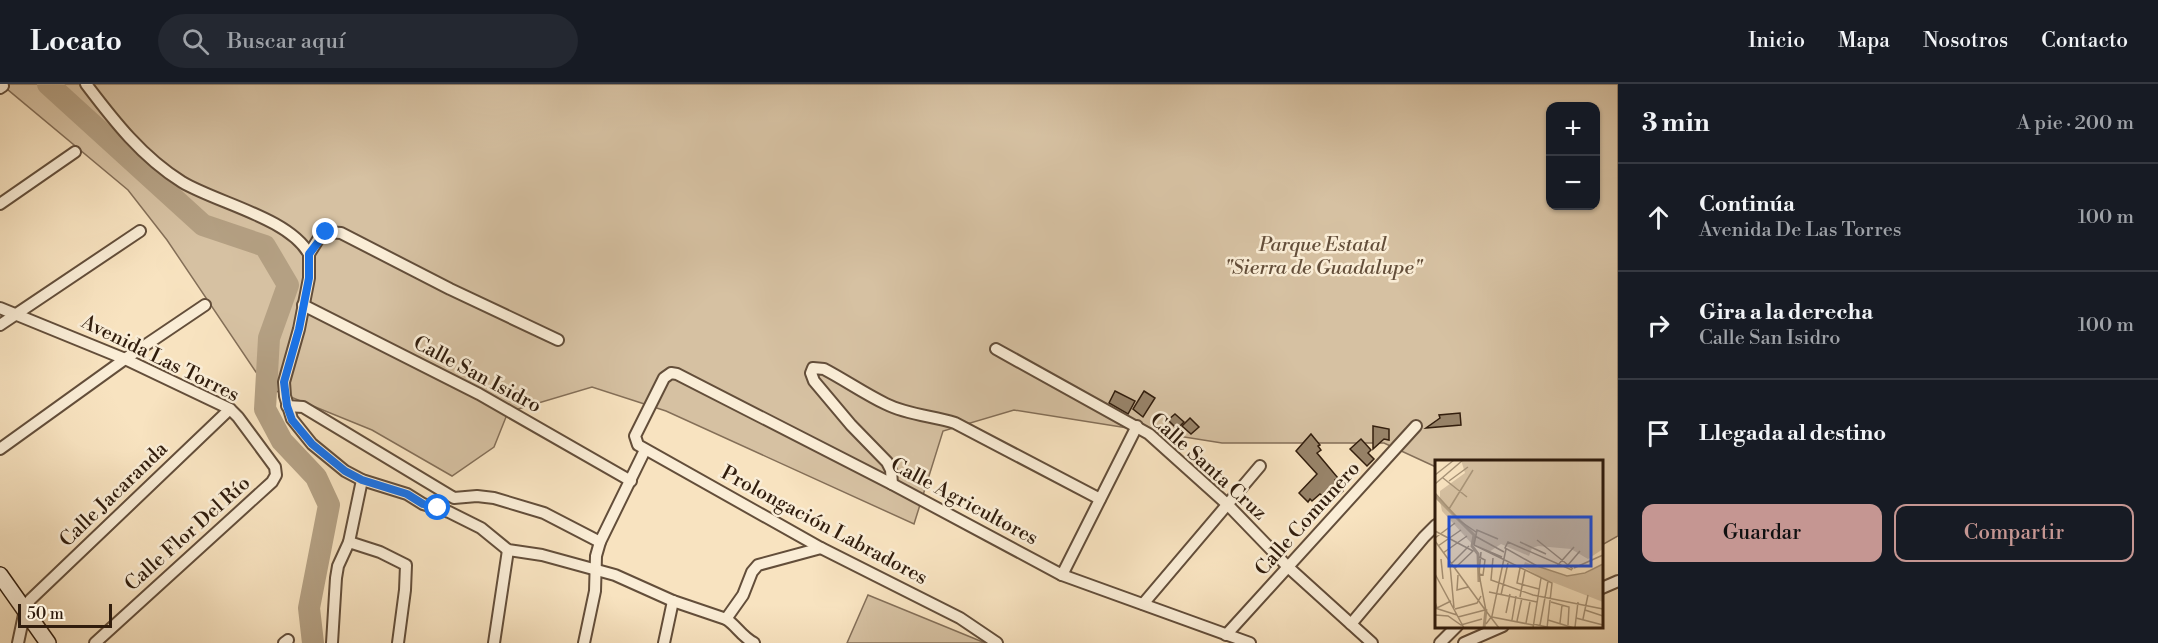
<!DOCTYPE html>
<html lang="es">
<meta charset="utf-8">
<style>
:root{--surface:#171b24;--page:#242831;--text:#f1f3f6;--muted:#9ea1a6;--line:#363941;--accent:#c59692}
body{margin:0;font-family:"Libre Bodoni",serif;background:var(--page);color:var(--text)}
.controls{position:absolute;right:18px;top:18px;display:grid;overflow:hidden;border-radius:12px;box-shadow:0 2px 4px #0004}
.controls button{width:54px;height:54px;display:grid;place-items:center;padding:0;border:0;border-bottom:2px solid var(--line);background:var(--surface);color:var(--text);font:30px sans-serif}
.scale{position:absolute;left:18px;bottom:15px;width:94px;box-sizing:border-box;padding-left:6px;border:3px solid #311d0d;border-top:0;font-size:16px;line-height:21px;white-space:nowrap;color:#311d0d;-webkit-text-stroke:4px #faedd6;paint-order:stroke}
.stop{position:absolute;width:18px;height:18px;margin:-14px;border:4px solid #1a73e8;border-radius:50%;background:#fff}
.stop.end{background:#1a73e8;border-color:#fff;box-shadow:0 2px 6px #0008}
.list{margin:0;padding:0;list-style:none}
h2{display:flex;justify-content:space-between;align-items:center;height:78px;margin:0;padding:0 24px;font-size:26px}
h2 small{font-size:20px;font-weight:400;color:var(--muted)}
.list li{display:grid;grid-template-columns:39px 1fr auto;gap:18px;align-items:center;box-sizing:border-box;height:108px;padding:0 24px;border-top:2px solid var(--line)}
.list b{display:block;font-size:22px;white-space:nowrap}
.list p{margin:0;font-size:20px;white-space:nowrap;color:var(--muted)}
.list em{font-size:20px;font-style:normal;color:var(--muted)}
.actions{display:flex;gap:12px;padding:18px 24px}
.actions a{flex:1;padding:14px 0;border:2px solid var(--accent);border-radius:12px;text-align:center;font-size:21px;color:var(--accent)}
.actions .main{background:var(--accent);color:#111}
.icon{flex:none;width:33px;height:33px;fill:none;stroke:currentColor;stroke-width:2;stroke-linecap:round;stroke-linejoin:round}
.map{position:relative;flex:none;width:1618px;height:559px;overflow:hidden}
header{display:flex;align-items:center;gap:36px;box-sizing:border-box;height:84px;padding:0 30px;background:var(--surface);border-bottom:2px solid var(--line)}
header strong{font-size:28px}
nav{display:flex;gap:33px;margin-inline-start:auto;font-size:21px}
.search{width:420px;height:54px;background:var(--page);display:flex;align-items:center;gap:15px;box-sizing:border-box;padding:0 21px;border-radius:33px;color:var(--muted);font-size:22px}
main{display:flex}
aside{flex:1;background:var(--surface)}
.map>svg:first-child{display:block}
</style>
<header>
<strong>Locato</strong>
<div class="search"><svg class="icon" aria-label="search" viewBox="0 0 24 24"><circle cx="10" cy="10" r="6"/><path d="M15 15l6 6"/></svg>Buscar aquí</div>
<nav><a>Inicio</a><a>Mapa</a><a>Nosotros</a><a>Contacto</a></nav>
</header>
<main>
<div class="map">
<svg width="1618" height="559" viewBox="0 0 1618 559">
<rect width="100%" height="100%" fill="#f8e3c0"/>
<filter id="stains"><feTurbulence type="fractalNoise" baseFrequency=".00333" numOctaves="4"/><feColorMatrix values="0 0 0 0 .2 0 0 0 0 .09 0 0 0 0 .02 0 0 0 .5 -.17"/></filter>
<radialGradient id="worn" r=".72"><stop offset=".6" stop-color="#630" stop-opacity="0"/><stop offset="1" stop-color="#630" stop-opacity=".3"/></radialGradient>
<g fill="#d6c1a2" stroke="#846f58" stroke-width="1.5" fill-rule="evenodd">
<path d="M1,0H1618V452L1602,461V378H1436V383L1384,359H1222L1014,326L943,347L914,440L666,327L592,303L508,328L494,363L452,392L372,346L266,303L167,156L128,106ZM1550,22H1596V122H1550Z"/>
<path d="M868,511L973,554L985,559H847Z"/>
</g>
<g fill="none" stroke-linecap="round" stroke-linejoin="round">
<path stroke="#b4a083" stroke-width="22" d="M48,0L203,141L265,162L288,201L269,254L265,325L282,357L316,393L329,421L309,524L313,559"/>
</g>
<g fill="#98846a" stroke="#311d0d" stroke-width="1.5">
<path d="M1115,307L1135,317L1128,330L1109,319Z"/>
<path d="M1144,307L1155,314L1143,333L1133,325Z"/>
<path d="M1460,329L1461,341L1426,344L1440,334L1439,331Z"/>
<path d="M1175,330L1184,338L1177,345L1168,336Z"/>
<path d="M1190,334L1199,343L1191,350L1182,342Z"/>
<path d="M1373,342L1389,345V356L1384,355L1373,365Z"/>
<path d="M1311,350L1320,361L1318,362L1321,366L1317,369L1338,394L1335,396L1343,407L1331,419L1320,410L1312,417L1310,415L1308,418L1299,409L1317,390L1296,367Z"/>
<path d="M1361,355L1371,366L1368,369L1374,375L1367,382L1350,365Z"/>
</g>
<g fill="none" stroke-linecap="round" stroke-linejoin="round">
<defs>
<g id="street">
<path d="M86,0C114,37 142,73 182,98C217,119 289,134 309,170"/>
<path d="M0,4L3,2"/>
<path d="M0,120L75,68"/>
<path d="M303,221L479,310L631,397"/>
<path d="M0,224L125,275L230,325L238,333L275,383L276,391L272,398L95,559"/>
<path d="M0,241L140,147"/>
<path d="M558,256L450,205L341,149L326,148L319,154L309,170V194L299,245L284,298L285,312L292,335L312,360L345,387L362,396L407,410L423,420L449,428L481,444L508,466L542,471L615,491L673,517L726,535C736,541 741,552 754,559"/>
<path d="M996,265L1149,350L1228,421L1288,483L1372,559"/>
<path d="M287,322L303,323L454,414L477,412L494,414L544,429L600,458"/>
<path d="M0,365L125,275L205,221"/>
<path d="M892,400L891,386L887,378L851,341L814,297L811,289L813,284L824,285C845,296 865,310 886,320C908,331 933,332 955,339L1100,415"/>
<path d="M349,458L380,468L406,481L405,506L398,559"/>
<path d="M1062,491L1137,342"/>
<path d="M1602,504L1618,497"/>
<path d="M1143,520L1260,382"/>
<path d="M726,535L743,511L752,488L758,481L821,464"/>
<path d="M1351,540L1424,453L1436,441"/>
<path d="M1226,551L1416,342"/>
<path d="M18,559L25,526L30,516L230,325"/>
<path d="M284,559L288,556"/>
<path d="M332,559L336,494L338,482L349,458L362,396"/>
<path d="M494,559L508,466"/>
<path d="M584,559L595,507L596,472L600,458L645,366"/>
<path d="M664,559L673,517"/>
<path d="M997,559L960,534L821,464L638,361L635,352L664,294L671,289L677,290L892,400L1062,491L1250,559"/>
<path d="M1440,559L1457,542"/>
<path d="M1464,559L1503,542"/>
</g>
<path id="secondary" d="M0,491L48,559"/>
</defs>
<use href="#street" stroke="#634e3a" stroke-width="14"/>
<use href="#secondary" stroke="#311d0d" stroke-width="18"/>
<use href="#street" stroke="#faedd6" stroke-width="10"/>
<use href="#secondary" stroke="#faedd6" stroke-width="15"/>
</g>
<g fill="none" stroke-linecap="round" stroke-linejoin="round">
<path stroke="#1a73e8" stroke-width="8" d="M326,148L309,170V194L299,245L284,298L287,322L292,336L312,360L345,387L362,396L407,410L423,420L438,424"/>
</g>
<g text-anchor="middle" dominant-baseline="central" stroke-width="5" stroke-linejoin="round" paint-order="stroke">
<g font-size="20" font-style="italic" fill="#634e3a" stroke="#faedd6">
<text x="1323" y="161">Parque Estatal<tspan x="1323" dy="23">"Sierra de Guadalupe"</tspan></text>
</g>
<g font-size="20" fill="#311d0d" stroke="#faedd6">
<text transform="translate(160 275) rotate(26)">Avenida Las Torres</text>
<text transform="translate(477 291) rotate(28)">Calle San Isidro</text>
<text transform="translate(1208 383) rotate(42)">Calle Santa Cruz</text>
<text transform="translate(114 411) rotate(-44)">Calle Jacaranda</text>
<text transform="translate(964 418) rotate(28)">Calle Agricultores</text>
<text transform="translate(1308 435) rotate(-48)">Calle Comunero</text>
<text transform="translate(824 442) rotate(28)">Prolongación Labradores</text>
<text transform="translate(188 450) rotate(-42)">Calle Flor Del Río</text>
</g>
</g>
<g transform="translate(1435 376)">
<rect width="168" height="168" fill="#f8e3c0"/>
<path d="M26,0H168V89L153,99L136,89L103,86L97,88L94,96L66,84L54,92L37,84L7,51L5,41V31L30,13ZM90,102L130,116L150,114L168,104V142L107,118L88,107Z" fill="#d6c1a2"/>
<path fill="none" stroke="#b4a083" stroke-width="3" d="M0,36L39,75L37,86L43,94L44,122M49,168L51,149"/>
<path fill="none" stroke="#a89478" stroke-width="1.5" d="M0,15L19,0M8,18L32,37M14,21L33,7M0,24L28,0M0,33L25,61L41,72M14,49L38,10M0,71L38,91L20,108M40,76L69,92M0,78L20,63M102,80L138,109M0,81L51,151M85,82L111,94M39,85L117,123L112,168M39,85L42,70L63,79M3,86L26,70M41,86L67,97M46,92L44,114L51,151M8,93L32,76M58,98L56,120L98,135L168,149M6,99L8,119M133,105L145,91M122,106L139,87M85,108L82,123L104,129M139,108L168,95M137,110L73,82L70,88L102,106L132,116L150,113L168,104M0,114L29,168M44,114L48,115L50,100L44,97M23,115L22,130L33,127M54,132L102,142M66,135L73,103M85,137L90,110M0,142L2,148L16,141M116,142L134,147L133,165M0,148L22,155M19,148L15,105L34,86M20,149L42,143L46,136M150,150L168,156M51,151L64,168M71,153L75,134M0,155L13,156L26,165L47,159M23,157L50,150M57,157L98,165M141,158L168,165M148,159L153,135M77,160L81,136M113,160L139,168M82,161L87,138M91,163L95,142M125,163L127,145M51,164L57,156L71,89M98,164L117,168M105,165L113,121M140,167L143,142M98,168L106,118"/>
<path fill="#1d4ed8" fill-opacity="0.15" stroke="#1d4ed8" stroke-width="3" d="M14,57H156V106H14Z"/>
<rect width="168" height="168" fill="none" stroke="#311d0d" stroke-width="3"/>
</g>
<rect width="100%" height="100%" filter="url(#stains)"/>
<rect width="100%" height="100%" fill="url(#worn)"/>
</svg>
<div class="controls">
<button>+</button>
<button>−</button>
</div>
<div class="scale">50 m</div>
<div class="stop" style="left:438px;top:424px"></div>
<div class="stop end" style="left:326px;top:148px"></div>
</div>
<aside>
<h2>3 min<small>A pie · 200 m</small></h2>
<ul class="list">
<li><svg class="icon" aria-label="ahead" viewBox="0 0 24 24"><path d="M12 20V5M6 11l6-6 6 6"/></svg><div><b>Continúa</b><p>Avenida De Las Torres</p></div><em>100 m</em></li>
<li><svg class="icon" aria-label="right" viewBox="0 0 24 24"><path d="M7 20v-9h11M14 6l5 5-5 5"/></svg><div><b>Gira a la derecha</b><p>Calle San Isidro</p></div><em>100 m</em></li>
<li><svg class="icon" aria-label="arrive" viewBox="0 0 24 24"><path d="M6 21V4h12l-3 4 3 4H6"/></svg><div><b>Llegada al destino</b></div></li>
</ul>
<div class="actions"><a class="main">Guardar</a><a>Compartir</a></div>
</aside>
</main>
